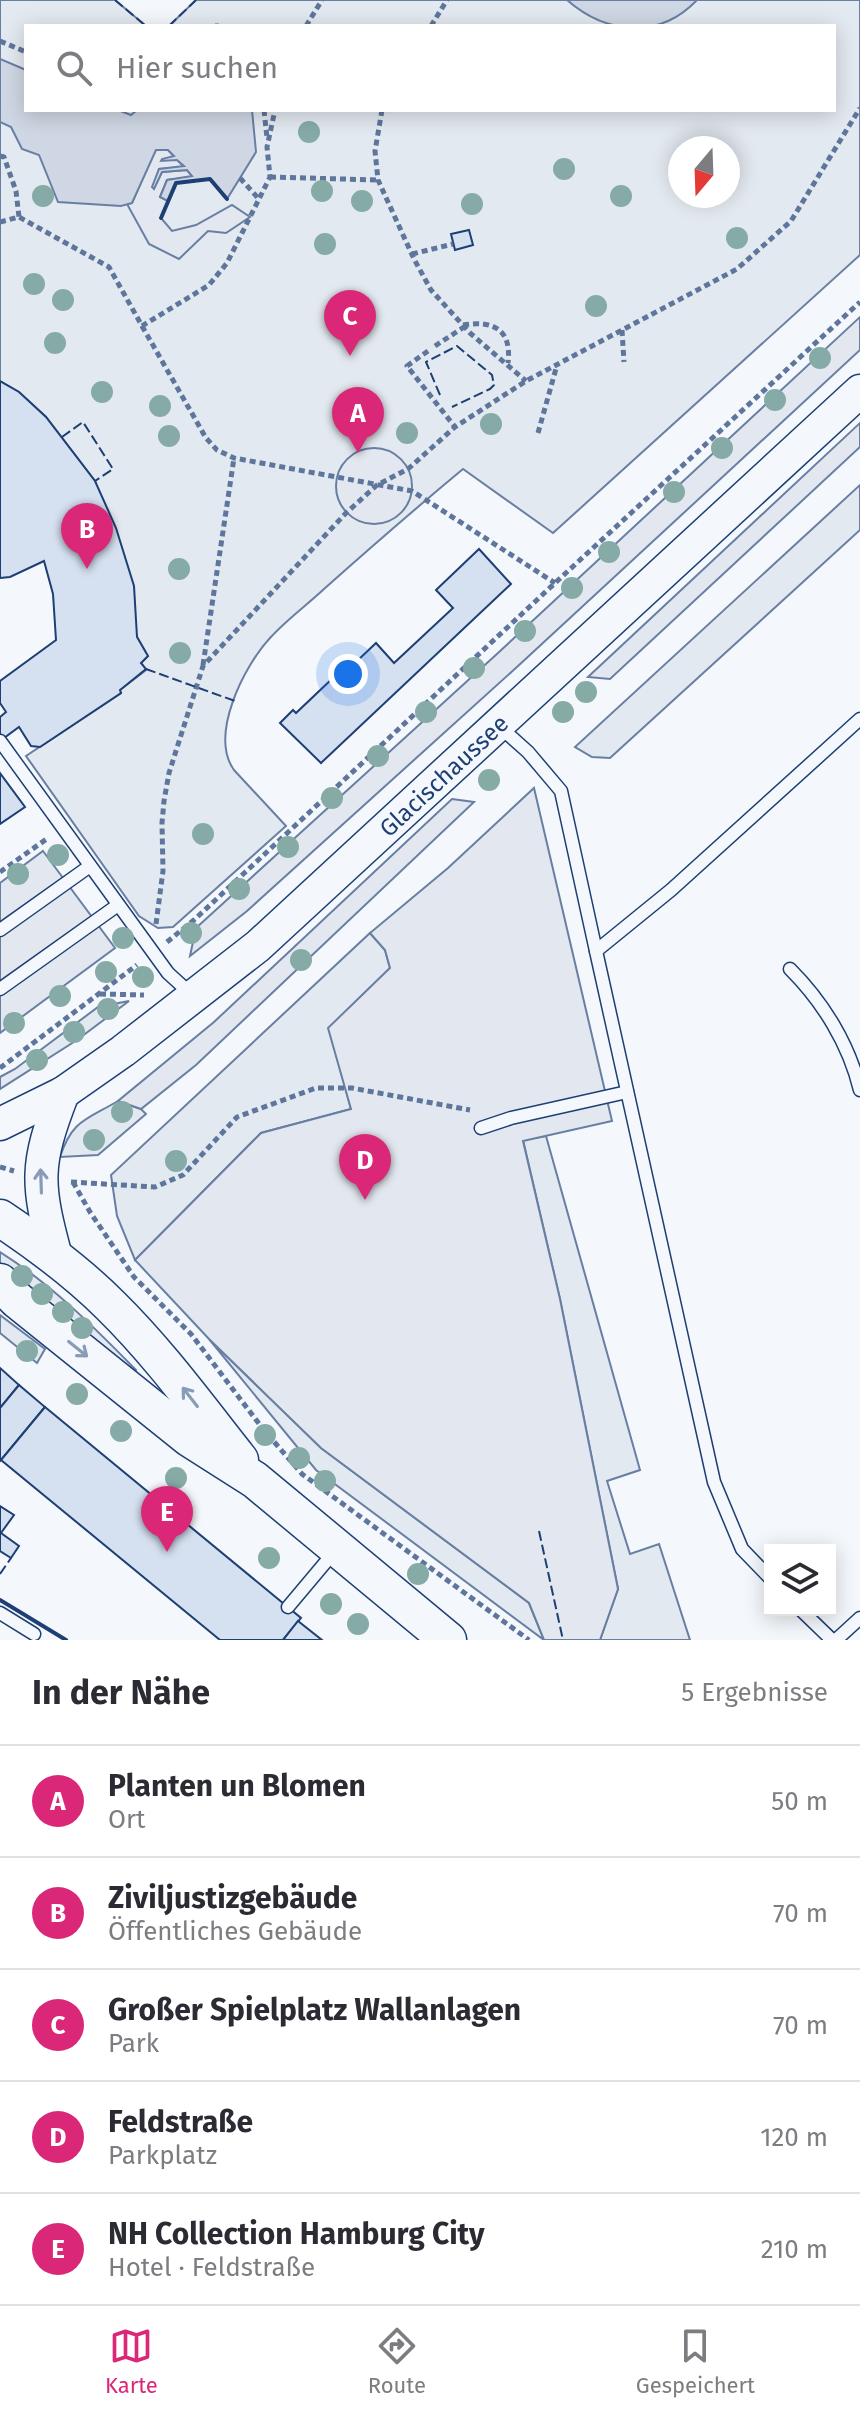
<!DOCTYPE html>
<html lang="de">
<meta charset="utf-8">
<style>
:root{--surface:#fff;--page:#f7f7f7;--text:#2b2b33;--muted:#7c7c81;--line:#e1e1e2;--accent:#db2777}
body{margin:0;font-family:"Fira Sans",sans-serif;background:var(--page);color:var(--text)}
.controls{position:absolute;right:24px;bottom:24px;display:grid;overflow:hidden;border-radius:0px;box-shadow:0 4px 20px #0003}
.controls button{width:72px;height:72px;display:grid;place-items:center;padding:0;border:0;border-bottom:2px solid var(--line);background:var(--surface);color:var(--text);font:40px sans-serif}
.compass{position:absolute;left:668px;top:136px;width:72px;height:72px;border-radius:50%;background:var(--surface);box-shadow:0 4px 20px #0003;rotate:199deg}
.you{position:absolute;left:348px;top:674px;width:28px;height:28px;margin:-20px;border:6px solid #fff;border-radius:50%;background:#1a73e8;box-shadow:0 0 0 12px #1a73e833}
.badge{display:grid;place-items:center;width:52px;height:52px;border-radius:50%;background:var(--accent);color:#fff;font-size:26px;font-weight:700}
.pin{position:absolute;translate:-50% -66px;filter:drop-shadow(0 2px 4px #0008)}
.pin::after{content:'';position:absolute;top:42px;width:28px;height:24px;background:inherit;clip-path:polygon(0 0,100% 0,50% 100%)}
.list{margin:0;padding:0;list-style:none}
h2{display:flex;justify-content:space-between;align-items:center;height:104px;margin:0;padding:0 32px;font-size:34px}
h2 small{font-size:26px;font-weight:400;color:var(--muted)}
.list li{display:grid;grid-template-columns:52px 1fr auto;gap:24px;align-items:center;box-sizing:border-box;height:112px;padding:0 32px;border-top:2px solid var(--line)}
.list b{display:block;font-size:30px;white-space:nowrap}
.list p{margin:0;font-size:26px;white-space:nowrap;color:var(--muted)}
.list em{font-size:26px;font-style:normal;color:var(--muted)}
.icon{flex:none;width:44px;height:44px;fill:none;stroke:currentColor;stroke-width:2;stroke-linecap:round;stroke-linejoin:round}
.map{position:relative;flex:none;width:860px;height:1640px;overflow:hidden}
.search{position:absolute;background:var(--surface);box-shadow:0 4px 20px #0003;left:24px;right:24px;top:24px;height:88px;display:flex;align-items:center;gap:20px;box-sizing:border-box;padding:0 28px;border-radius:0px;color:var(--muted);font-size:30px}
.sheet{height:664px;background:var(--surface)}
nav{display:flex;justify-content:space-around;align-items:center;box-sizing:border-box;height:112px;border-top:2px solid var(--line);background:var(--surface);font-size:22px;color:var(--muted)}
nav a{display:grid;justify-items:center;gap:4px}
nav .on{color:var(--accent)}
.map>svg:first-child{display:block}
</style>
<div class="map">
<svg width="860" height="1640" viewBox="0 0 860 1640">
<rect width="100%" height="100%" fill="#f4f7fb"/>
<g fill="#e3e9f0" stroke="#687fa3" stroke-width="2" fill-rule="evenodd">
<path d="M0,0H115L146,26H26V110H834V26H169L196,0H860V255L553,533L463,469C416,508 370,548 324,589C307,605 286,620 270,638C244,666 209,735 234,770L286,826L173,927L158,928L139,916L26,756L121,693L120,690L146,670L141,663L148,656L137,637L95,481L46,417L19,392L0,381ZM680,148H728V196H680Z"/>
<path d="M860,485V530L610,758L592,757L575,747Z"/>
<path d="M370,933L385,950L390,968L329,1028L351,1109L261,1133L135,1260L117,1216L111,1175Z"/>
<path d="M129,1001L77,1040L0,1089V1077L15,1069L98,1007Z"/>
<path d="M118,1101L141,1109L146,1114L98,1155L60,1157C72,1120 86,1120 118,1101Z"/>
<path d="M546,1136L640,1470L607,1481L630,1554L659,1544L690,1640H600L618,1589L560,1299L523,1140Z"/>
<path d="M0,1252C51,1284 94,1327 136,1370L134,1376L0,1263Z"/>
<path d="M0,1315L45,1349L37,1363L0,1333Z"/>
<path d="M209,1339L321,1448L529,1603L544,1640L316,1470Z"/>
</g>
<g fill="#e3e8f0" stroke="#687fa3" stroke-width="2">
<path d="M155,150H168L184,167L159,169L154,188L162,172L187,170L193,177L167,180L160,197L168,201L161,218L172,231L196,225L232,205L250,217L226,233L208,231L179,259L149,244L127,204L132,203Z"/>
<path d="M860,317V350L518,666L247,911L190,956L196,928L498,653Z"/>
<path d="M860,423V447L610,679L588,677Z"/>
<circle cx="374" cy="486" r="38"/>
<path d="M534,788L612,1121L523,1141L560,1299L618,1589L600,1640H544L529,1603L321,1448L209,1339L135,1260L261,1133L351,1109L328,1028L390,968L385,950L370,933L448,868Z"/>
<path d="M452,799L474,802L196,1065L141,1109L118,1101L214,1022Z"/>
<path d="M43,851L115,948L0,1033V883Z"/>
</g>
<g fill="#cfd7e4" stroke="#687fa3" stroke-width="2">
<path d="M567,0H697C659,40 606,34 567,0Z"/>
<path d="M0,59L26,70V110H118L131,115L137,110H252L256,152L227,199L210,179L176,183L168,201L160,197L167,180L192,176L187,170L162,172L154,189L152,187L159,169L184,166L177,160L161,161L162,159L174,156L168,150H156L132,203L121,206L58,202L39,155L22,149L11,127L0,122Z"/>
</g>
<g fill="#d5e0f0" stroke="#1d3f73" stroke-width="2">
<path d="M469,230L473,245L455,250L451,234Z"/>
<path d="M0,381L19,392L46,417L95,481L116,528L134,586L137,637L148,656L141,663L146,669L120,690L121,693L40,747L31,746L19,727L0,741V717L6,712L0,703V681L56,640L53,594L44,561L10,577L0,578Z"/>
<path d="M479,549L511,584L321,763L280,723L293,710L296,713L334,677L337,680L376,643L394,663L453,608L436,590Z"/>
<path d="M0,773L25,807L0,824Z"/>
<path d="M0,1368L19,1385L0,1408Z"/>
<path d="M19,1385L45,1407L0,1461V1408Z"/>
<path d="M45,1407L301,1618L283,1640H220L1,1460Z"/>
<path d="M0,1506L14,1515L1,1533L19,1546L11,1558L0,1551Z"/>
<path d="M298,1621L322,1640H283Z"/>
</g>
<g fill="none" stroke-linecap="round" stroke-linejoin="round">
<defs>
<g id="service">
<path d="M499,726L528,752L561,791L596,951"/>
<path d="M0,741L168,973L191,994"/>
<path d="M0,930L90,866"/>
<path d="M790,969C823,1002 849,1044 860,1090"/>
<path d="M0,989L118,905"/>
<path d="M481,1128L511,1118L627,1092"/>
<path d="M770,1578L742,1549L714,1482L596,951L671,890L860,719"/>
<path d="M288,1607L335,1551"/>
<path d="M801,1610L832,1640"/>
<path d="M0,1613L34,1634"/>
<path d="M836,1640L860,1618"/>
</g>
<g id="tertiary">
<path d="M0,1124L63,1093L123,1051L258,946L860,391"/>
<path d="M56,1257C36,1183 35,1165 63,1093"/>
</g>
<g id="secondary">
<path d="M0,1218C39,1244 77,1272 110,1305C158,1352 198,1407 240,1460"/>
<path d="M0,1282L17,1300L189,1438L255,1480L448,1640"/>
</g>
</defs>
<use href="#service" stroke="#1d3f73" stroke-width="15"/>
<use href="#tertiary" stroke="#1d3f73" stroke-width="35"/>
<use href="#secondary" stroke="#1d3f73" stroke-width="39"/>
<g stroke="#5e769c" stroke-width="5" stroke-dasharray="6 4" stroke-linecap="butt">
<path d="M215,26H219"/>
<path d="M306,26L322,0"/>
<path d="M431,26L447,0"/>
<path d="M0,41L26,52"/>
<path d="M264,110L267,138"/>
<path d="M382,110L375,151L378,180L414,259L431,290L470,333L526,381"/>
<path d="M0,156L4,157L16,191L19,217"/>
<path d="M270,177L378,180"/>
<path d="M240,178L259,199"/>
<path d="M0,222L19,217L109,267L142,326L209,285L227,263L270,177L267,147L275,110"/>
<path d="M412,254L453,244"/>
<path d="M463,325C494,320 512,330 508,363"/>
<path d="M142,326L206,438L217,450L234,458L412,491L555,583"/>
<path d="M622,330L624,362"/>
<path d="M435,346L464,327"/>
<path d="M428,351L407,366L455,427"/>
<path d="M538,433L557,365"/>
<path d="M203,665L234,458"/>
<path d="M0,872L48,838"/>
<path d="M156,924L163,871L162,823L164,801L169,773L203,666L346,513L377,485L408,469L455,427L526,381L737,269L791,221L860,108"/>
<path d="M167,942L194,920L555,583L860,302"/>
<path d="M100,994L144,995"/>
<path d="M0,1068L137,965"/>
<path d="M0,1167L14,1171"/>
<path d="M71,1182L155,1187L183,1175L237,1117L316,1088H352L470,1110"/>
<path d="M73,1182L90,1212L134,1277L191,1334L263,1429L302,1474L529,1640"/>
</g>
<use href="#service" stroke="#f4f7fb" stroke-width="12"/>
<use href="#tertiary" stroke="#f4f7fb" stroke-width="32"/>
<use href="#secondary" stroke="#f4f7fb" stroke-width="36"/>
<g stroke="#1d3f73" stroke-width="2" stroke-dasharray="10 4" stroke-linecap="butt">
<path d="M115,0L146,26"/>
<path d="M169,26L196,0"/>
<path d="M440,395L426,362L457,346L492,375L494,385L490,389L452,407"/>
<path d="M62,437L83,422L113,469L95,481"/>
<path d="M146,669L235,701"/>
<path d="M539,1531L563,1640"/>
<path d="M0,1574L11,1558"/>
</g>
<g stroke="#1d3f73" stroke-width="4">
<path d="M161,218L176,183L210,179L227,199"/>
<path d="M0,1600L66,1640"/>
</g>
</g>
<g fill="#86aba6">
<circle cx="309" cy="132" r="11"/>
<circle cx="564" cy="169" r="11"/>
<circle cx="322" cy="191" r="11"/>
<circle cx="43" cy="196" r="11"/>
<circle cx="621" cy="196" r="11"/>
<circle cx="362" cy="201" r="11"/>
<circle cx="472" cy="204" r="11"/>
<circle cx="737" cy="238" r="11"/>
<circle cx="325" cy="244" r="11"/>
<circle cx="34" cy="284" r="11"/>
<circle cx="63" cy="300" r="11"/>
<circle cx="596" cy="306" r="11"/>
<circle cx="55" cy="343" r="11"/>
<circle cx="820" cy="358" r="11"/>
<circle cx="102" cy="392" r="11"/>
<circle cx="775" cy="400" r="11"/>
<circle cx="160" cy="406" r="11"/>
<circle cx="491" cy="424" r="11"/>
<circle cx="407" cy="433" r="11"/>
<circle cx="169" cy="436" r="11"/>
<circle cx="722" cy="448" r="11"/>
<circle cx="674" cy="492" r="11"/>
<circle cx="609" cy="552" r="11"/>
<circle cx="179" cy="569" r="11"/>
<circle cx="572" cy="588" r="11"/>
<circle cx="525" cy="631" r="11"/>
<circle cx="180" cy="653" r="11"/>
<circle cx="474" cy="668" r="11"/>
<circle cx="586" cy="692" r="11"/>
<circle cx="426" cy="712" r="11"/>
<circle cx="563" cy="712" r="11"/>
<circle cx="378" cy="756" r="11"/>
<circle cx="489" cy="780" r="11"/>
<circle cx="332" cy="798" r="11"/>
<circle cx="203" cy="834" r="11"/>
<circle cx="288" cy="847" r="11"/>
<circle cx="58" cy="855" r="11"/>
<circle cx="18" cy="874" r="11"/>
<circle cx="239" cy="889" r="11"/>
<circle cx="191" cy="933" r="11"/>
<circle cx="123" cy="938" r="11"/>
<circle cx="301" cy="960" r="11"/>
<circle cx="106" cy="972" r="11"/>
<circle cx="143" cy="977" r="11"/>
<circle cx="60" cy="996" r="11"/>
<circle cx="108" cy="1009" r="11"/>
<circle cx="14" cy="1023" r="11"/>
<circle cx="74" cy="1032" r="11"/>
<circle cx="37" cy="1060" r="11"/>
<circle cx="122" cy="1112" r="11"/>
<circle cx="94" cy="1140" r="11"/>
<circle cx="176" cy="1161" r="11"/>
<circle cx="22" cy="1276" r="11"/>
<circle cx="42" cy="1294" r="11"/>
<circle cx="63" cy="1312" r="11"/>
<circle cx="82" cy="1328" r="11"/>
<circle cx="27" cy="1351" r="11"/>
<circle cx="77" cy="1394" r="11"/>
<circle cx="121" cy="1431" r="11"/>
<circle cx="265" cy="1435" r="11"/>
<circle cx="299" cy="1458" r="11"/>
<circle cx="176" cy="1478" r="11"/>
<circle cx="325" cy="1481" r="11"/>
<circle cx="269" cy="1558" r="11"/>
<circle cx="418" cy="1574" r="11"/>
<circle cx="331" cy="1604" r="11"/>
<circle cx="358" cy="1624" r="11"/>
</g>
<defs><path id="oneway-shaft" d="M-6 0H5M1.5-3L5.5 0L1.5 3" fill="none" stroke-width="1.6" stroke-linecap="round" stroke-linejoin="round" transform="scale(2)"/></defs>
<g stroke="#889bb7">
<use href="#oneway-shaft" transform="translate(41 1181) rotate(-92)"/>
<use href="#oneway-shaft" transform="translate(78 1349) rotate(39)"/>
<use href="#oneway-shaft" transform="translate(190 1397) rotate(-128)"/>
</g>
<g text-anchor="middle" dominant-baseline="central" stroke-width="6" stroke-linejoin="round" paint-order="stroke">
<g font-size="24" fill="#1d3f73" stroke="#f4f7fb">
<text transform="translate(444 776) rotate(-43)">Glacischaussee</text>
</g>
</g>
</svg>
<div class="controls">
<button><svg class="icon" aria-label="layers" viewBox="0 0 24 24"><path d="M12 4l9 5-9 5-9-5zM3 14l9 5 9-5"/></svg></button>
</div>
<svg class="compass" viewBox="-18 -18 36 36"><path d="M0-13l5 13h-10z" fill="#e53935"/><path d="M0 13l5-13h-10z" fill="#7c7c81"/></svg>
<div class="you"></div>
<div class="pin badge" style="left:358px;top:453px">A</div>
<div class="pin badge" style="left:87px;top:569px">B</div>
<div class="pin badge" style="left:350px;top:356px">C</div>
<div class="pin badge" style="left:365px;top:1200px">D</div>
<div class="pin badge" style="left:167px;top:1552px">E</div>
<div class="search"><svg class="icon" aria-label="search" viewBox="0 0 24 24"><circle cx="10" cy="10" r="6"/><path d="M15 15l6 6"/></svg>Hier suchen</div>
</div>
<section class="sheet">
<h2>In der Nähe<small>5 Ergebnisse</small></h2>
<ul class="list">
<li><span class="badge">A</span><div><b>Planten un Blomen</b><p>Ort</p></div><em>50 m</em></li>
<li><span class="badge">B</span><div><b>Ziviljustizgebäude</b><p>Öffentliches Gebäude</p></div><em>70 m</em></li>
<li><span class="badge">C</span><div><b>Großer Spielplatz Wallanlagen</b><p>Park</p></div><em>70 m</em></li>
<li><span class="badge">D</span><div><b>Feldstraße</b><p>Parkplatz</p></div><em>120 m</em></li>
<li><span class="badge">E</span><div><b>NH Collection Hamburg City</b><p>Hotel · Feldstraße</p></div><em>210 m</em></li>
</ul>
</section>
<nav>
<a class="on"><svg class="icon" aria-label="map" viewBox="0 0 24 24"><path d="M3 6l6-2 6 2 6-2v14l-6 2-6-2-6 2zM9 4v14M15 6v14"/></svg>Karte</a>
<a><svg class="icon" aria-label="directions" viewBox="0 0 24 24"><path d="M12 3l9 9-9 9-9-9zM9 14v-3h6M13 9l2 2-2 2"/></svg>Route</a>
<a><svg class="icon" aria-label="saved" viewBox="0 0 24 24"><path d="M7 4h10v16l-5-4-5 4z"/></svg>Gespeichert</a>
</nav>
